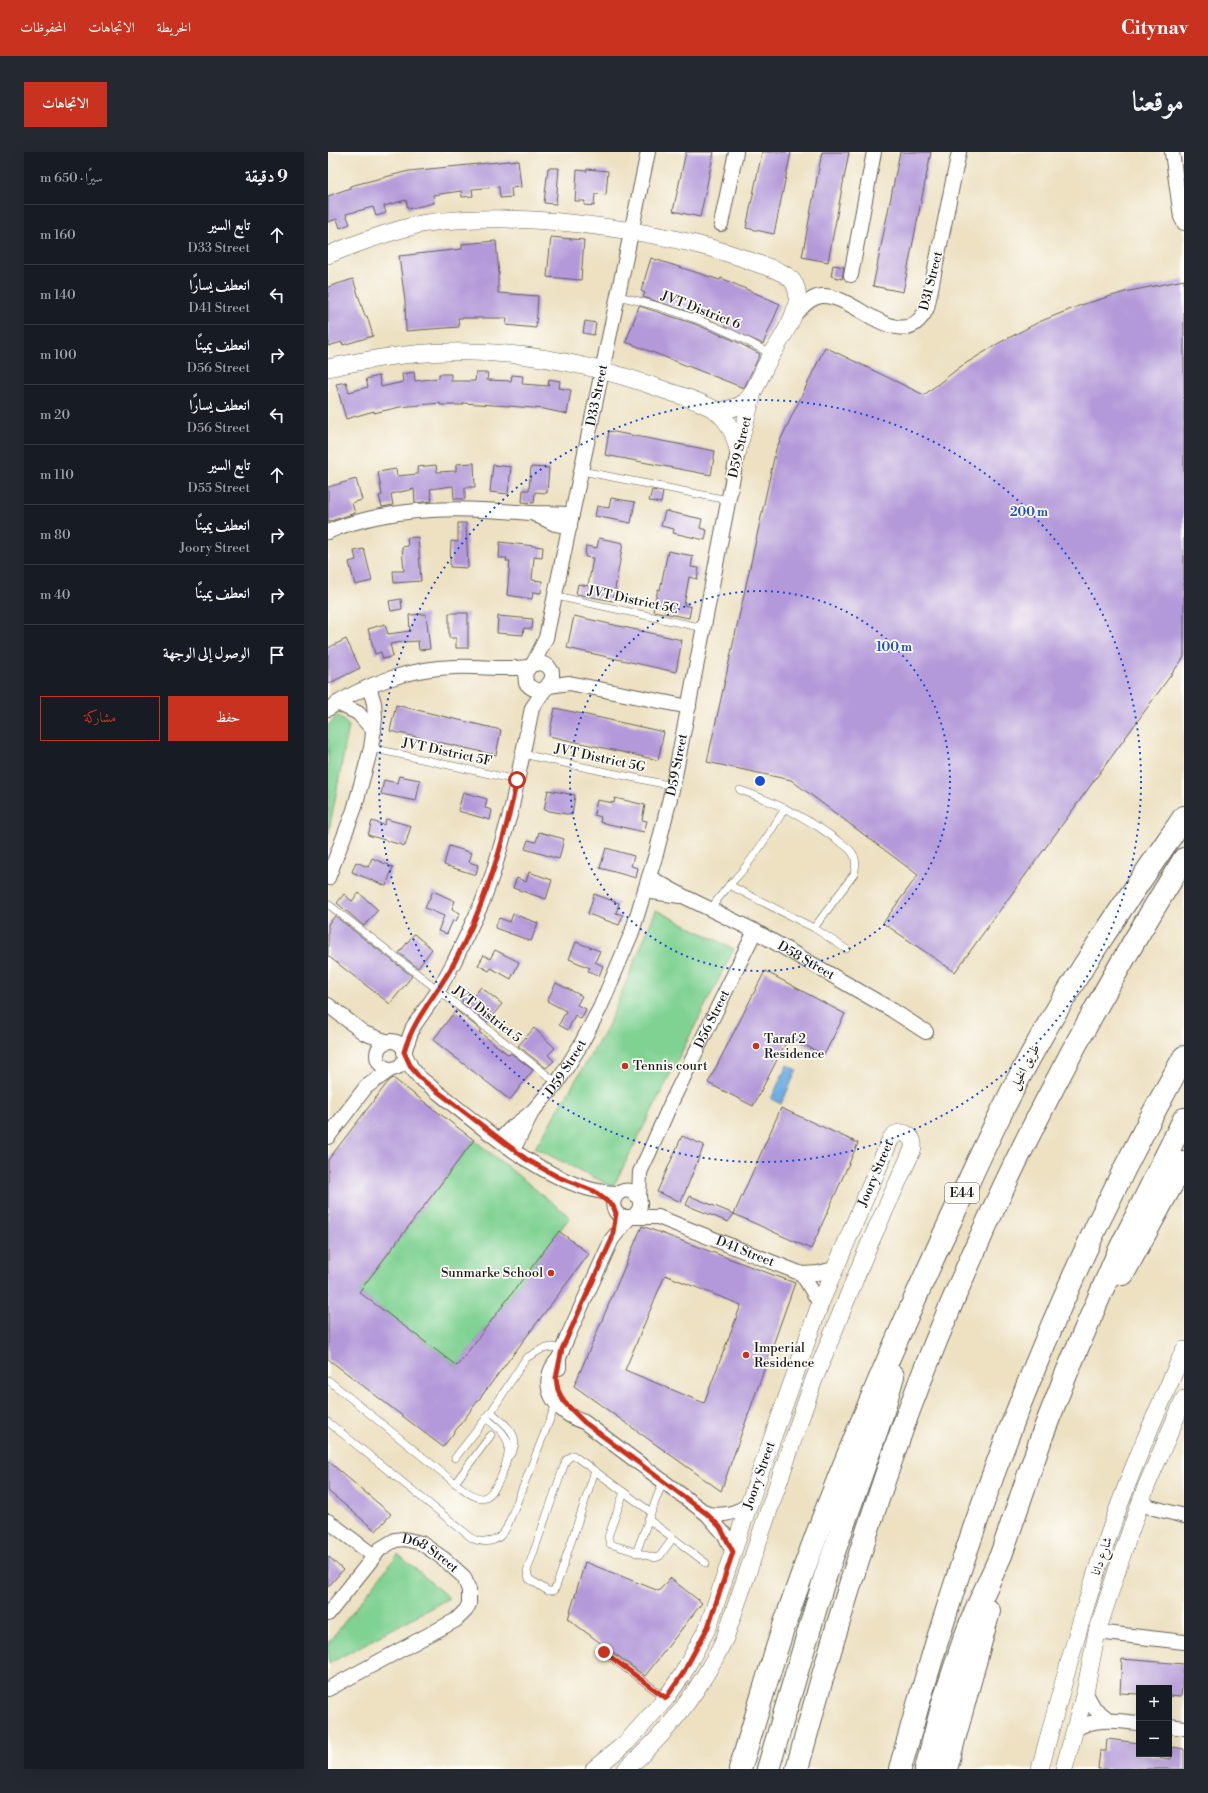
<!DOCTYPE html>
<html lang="ar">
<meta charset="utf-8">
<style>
:root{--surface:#171b24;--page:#242831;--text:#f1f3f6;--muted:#9ea1a6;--line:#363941;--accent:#c8321e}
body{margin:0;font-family:"Libre Bodoni",Amiri,serif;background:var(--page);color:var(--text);direction:rtl}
.controls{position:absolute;right:12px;bottom:12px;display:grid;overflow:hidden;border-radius:0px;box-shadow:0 4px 16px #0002}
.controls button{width:36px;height:36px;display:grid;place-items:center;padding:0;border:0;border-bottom:1px solid var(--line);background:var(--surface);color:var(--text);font:20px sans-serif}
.stop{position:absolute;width:12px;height:12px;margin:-9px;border:3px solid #c8321e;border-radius:50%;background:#fff}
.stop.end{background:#c8321e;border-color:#fff;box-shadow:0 1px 4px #0008}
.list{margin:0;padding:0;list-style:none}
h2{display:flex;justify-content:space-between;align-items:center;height:52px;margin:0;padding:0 16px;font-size:17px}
h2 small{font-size:13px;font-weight:400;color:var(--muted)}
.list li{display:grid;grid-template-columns:26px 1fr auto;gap:12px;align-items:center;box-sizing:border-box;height:60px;padding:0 16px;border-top:1px solid var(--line)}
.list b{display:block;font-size:15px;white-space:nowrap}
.list p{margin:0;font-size:13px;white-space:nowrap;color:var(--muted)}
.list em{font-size:13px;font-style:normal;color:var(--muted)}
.actions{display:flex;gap:8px;padding:12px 16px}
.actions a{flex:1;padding:9px 0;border:1px solid var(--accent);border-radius:0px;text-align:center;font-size:14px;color:var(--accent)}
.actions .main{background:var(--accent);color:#fff}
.icon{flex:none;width:22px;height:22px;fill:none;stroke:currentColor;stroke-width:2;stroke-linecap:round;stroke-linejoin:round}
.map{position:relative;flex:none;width:856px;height:1617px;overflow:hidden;direction:ltr;border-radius:0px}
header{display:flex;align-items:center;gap:24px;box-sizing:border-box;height:56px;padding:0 20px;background:var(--accent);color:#fff}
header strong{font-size:19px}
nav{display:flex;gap:22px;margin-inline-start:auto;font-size:14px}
.intro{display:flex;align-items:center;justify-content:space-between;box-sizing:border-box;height:96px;padding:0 24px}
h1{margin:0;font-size:28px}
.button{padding:10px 18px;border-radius:0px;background:var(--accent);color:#fff;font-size:14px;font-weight:700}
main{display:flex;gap:24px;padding:0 24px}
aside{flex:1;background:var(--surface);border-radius:0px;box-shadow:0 4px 16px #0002}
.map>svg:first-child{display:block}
</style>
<header>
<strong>Citynav</strong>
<nav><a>الخريطة</a><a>الاتجاهات</a><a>المحفوظات</a></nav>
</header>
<div class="intro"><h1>موقعنا</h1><a class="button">الاتجاهات</a></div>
<main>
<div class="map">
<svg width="856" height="1617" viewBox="0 0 856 1617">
<rect width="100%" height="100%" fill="#fdfcf7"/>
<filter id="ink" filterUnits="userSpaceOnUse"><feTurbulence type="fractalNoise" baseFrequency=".025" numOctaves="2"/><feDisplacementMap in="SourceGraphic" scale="8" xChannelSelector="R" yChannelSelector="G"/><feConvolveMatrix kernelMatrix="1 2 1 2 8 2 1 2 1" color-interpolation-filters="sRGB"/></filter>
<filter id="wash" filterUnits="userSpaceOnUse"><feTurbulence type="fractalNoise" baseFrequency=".012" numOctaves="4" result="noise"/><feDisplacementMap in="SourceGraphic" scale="16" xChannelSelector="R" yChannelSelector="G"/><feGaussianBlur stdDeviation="0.9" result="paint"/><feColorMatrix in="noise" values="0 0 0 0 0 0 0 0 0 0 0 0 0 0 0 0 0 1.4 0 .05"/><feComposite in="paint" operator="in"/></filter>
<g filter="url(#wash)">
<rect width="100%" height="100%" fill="#ede1c2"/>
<g fill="#80d293" stroke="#4e7758">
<path d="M10,563L21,574L0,684V573Z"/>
<path d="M328,758L406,797L285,1035L207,996L280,874Z"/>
<path d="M146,988L242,1065L129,1214L31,1140Z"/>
<path d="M70,1402L121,1446L0,1512V1491Z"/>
</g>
<path fill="#70aee3" stroke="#466580" d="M459,913L469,918L453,952L443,947Z"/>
<g id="blocks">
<g fill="#b399d9" fill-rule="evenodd">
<path d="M358,0H386L372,65L345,59Z"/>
<path d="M434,0H463L446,82L418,76Z"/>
<path d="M494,0H521L500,110L474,105Z"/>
<path d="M572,0H603L575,140L545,134Z"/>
<path d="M190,8L193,35L183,36L184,45L172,46L171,35L144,37L145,44L134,45L133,39L105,43L106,51L80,57L78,48L56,54L58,61L48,64L45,55L18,62L22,72L12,76L9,67L0,70V44L22,36V34L81,19Z"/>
<path d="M220,16H231L228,52L216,51Z"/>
<path d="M259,17L280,19L278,43L267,42L266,54L256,53L257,49H247L249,18L259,19Z"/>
<path d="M223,85L256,88L253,128L219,125Z"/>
<path d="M168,89L171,123H170V141L210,144L208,176L178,173L179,166H130L131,175L78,179L77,149L71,104L134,97V92Z"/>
<path d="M323,106L392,128L393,126L452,152L435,192L371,163L315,145L317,141L313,139Z"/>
<path d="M505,113L516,115L514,127L503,124Z"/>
<path d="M25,127L37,164H39L45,184L15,193L14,190L0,194V135Z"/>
<path d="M856,128V505L627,820L555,771L590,723L463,628L379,610L448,297L497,195L596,243L632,215L671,191L711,170L753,153L797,140Z"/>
<path d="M311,154L367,172L405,188L432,202L416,236L298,190Z"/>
<path d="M257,169L268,171L266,183L255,181Z"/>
<path d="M86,220L87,229L111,226V222H123V229H147L148,221H160L159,228L183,229L184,223L195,224L194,232L220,234L221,227L232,229L231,236L243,238L239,262L216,257L181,254L135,251V253H112V251L72,255L46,261V259L18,267L8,232L18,230L21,240L40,235L38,227L51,224L53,235L75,230L74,222Z"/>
<path d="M281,279L387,299L383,323L277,303Z"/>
<path d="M146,311L147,335H137V347H126L125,334L102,337L104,349L87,351L86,337L63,342L65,353L54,355L51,344L54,343L50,320L68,317L69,324L90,322L89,315L108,313L109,320L128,319V312Z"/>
<path d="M165,313L183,315L180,342L162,340Z"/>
<path d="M203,315L221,316L219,341L207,340L206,351L194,350L195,338H201Z"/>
<path d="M28,327L34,348L24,351L27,361L0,370V335Z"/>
<path d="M324,338L335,340L333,351L321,349Z"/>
<path d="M283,346L307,350L303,371L267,364L269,354L281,356Z"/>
<path d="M337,359L374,367L372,376L379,378L377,388L345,381L346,377L333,374Z"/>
<path d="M130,371H138L140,416L122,415L123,389L130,390Z"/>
<path d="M90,385L93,429L66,431L65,419H76L74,395L80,394L79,386Z"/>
<path d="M271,386L295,391L285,449L248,442L250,432L260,434L265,406L257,405L258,394L269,396Z"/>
<path d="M172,390L215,395L214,406L206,405L204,428L214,429L213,441L205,440L204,447L179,443L182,409H178L179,406H171Z"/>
<path d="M36,397L44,429L27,433L21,410L28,408L26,399Z"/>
<path d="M340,399L365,404L363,415L371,416L369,427L361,425L356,453L363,455L361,466L325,459L330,437L332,438Z"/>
<path d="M73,447L74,457L63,459L61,449Z"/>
<path d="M121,461H140V496H128V486H121Z"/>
<path d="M98,462L102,497L91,498L90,489L75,490L62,492L65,504L55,507L53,500L47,502L40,477L57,472L60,482L82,479L81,463Z"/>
<path d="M170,464L205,467L204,477L196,476L195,483L169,481Z"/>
<path d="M246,464L354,488L348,520L239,496Z"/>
<path d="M18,487L32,516L0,532V496Z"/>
<path d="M68,553L173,578L168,603L62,579Z"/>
<path d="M227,556L336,580L330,608L221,584Z"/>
<path d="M71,624L92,628L88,649L53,642L56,628L69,631Z"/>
<path d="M220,638L247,643L244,663L216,658Z"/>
<path d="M135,640L159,647L157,656L164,658L162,668L130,659Z"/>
<path d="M287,646L317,653L314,668L319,669L316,680L272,670L273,665L266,663L269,648L286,651Z"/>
<path d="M58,667L83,674L77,694L40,683L44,669L56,673Z"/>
<path d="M211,680L236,687L231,707L197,697L200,688L208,690Z"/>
<path d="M121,694L144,701L141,710L150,713L148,723L116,713Z"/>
<path d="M278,696L306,704L303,714L310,716L308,726L272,716Z"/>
<path d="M44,706L65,715L58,734L24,720L28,710L40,715Z"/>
<path d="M201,720L224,728L218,747L185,736L189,726L198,730Z"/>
<path d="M105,739L127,749L124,757L132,761L128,769L125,768L119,782L110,779L116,764L97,756Z"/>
<path d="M31,741L50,758L36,774L9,751L16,742L24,749Z"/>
<path d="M266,742L291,751L288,761L295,763L291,773L260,762Z"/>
<path d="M185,762L210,771L203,789L167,776L171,766L182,770Z"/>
<path d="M7,764L84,824L62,852L0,804V772Z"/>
<path d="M86,782L104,797L90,816L71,801Z"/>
<path d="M248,790L272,799L267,810L275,814L271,824L260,819L262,816L241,807Z"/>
<path d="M167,798L191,810L183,827L163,816L161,819L150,813L156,803L162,807Z"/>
<path d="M437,819L517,862L496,903L461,885L425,954L380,931Z"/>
<path d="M228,831L254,844L249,853L258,857L253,867L247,863L240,878L231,873L238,859L219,849Z"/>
<path d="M153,835L174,852L159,870L134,850L135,848L131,844L137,836L146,844Z"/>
<path d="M128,858L153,878L151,880L169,894L181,903L183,901L205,918L182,948L105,888Z"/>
<path d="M206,876L227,896L220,903L226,909L218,916L190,894Z"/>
<path d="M65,926L146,988L31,1140L129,1214L231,1079L261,1102L115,1295L0,1207V1008L60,930Z"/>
<path d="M453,956L530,991L483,1097L406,1062Z"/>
<path d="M354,984L376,993L353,1050L329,1040Z"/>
<path d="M362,1044L406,1062L400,1070L358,1053Z"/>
<path d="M314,1074L467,1131L393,1339L246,1234ZM337,1123L413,1153L376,1251L297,1218Z"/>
<path d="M0,1309L63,1362L48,1379L0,1339Z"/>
<path d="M0,1404L15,1418L0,1435Z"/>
<path d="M257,1410L331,1439L342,1426L374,1451L317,1524L240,1467Z"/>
<path d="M794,1507L856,1512L853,1545L841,1544V1536H811V1542L792,1541Z"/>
<path d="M779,1587L811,1591V1602H822V1604L843,1607L845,1595L856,1597V1617H770L772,1599H778Z"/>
</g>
</g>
</g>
<g filter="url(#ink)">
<use href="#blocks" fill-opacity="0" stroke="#656156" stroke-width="1"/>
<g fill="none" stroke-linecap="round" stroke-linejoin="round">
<defs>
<g id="service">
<path d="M290,144C344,156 396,175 443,202"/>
<path d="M254,319L400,348"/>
<path d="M228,444L376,476"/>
<path d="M43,596L189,628"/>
<path d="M194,602L345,634"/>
<path d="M412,638C447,650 480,666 509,688C515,692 522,696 525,702C529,708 528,715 526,722L486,776"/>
<path d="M401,733L486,776L518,797"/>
<path d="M0,752L229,931"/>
<path d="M383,757C392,742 404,731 415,718C431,698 444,678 457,656"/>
<path d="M0,1228L127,1331C135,1336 144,1346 154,1346C169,1345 183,1304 180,1291C177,1280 166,1273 158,1266"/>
<path d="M163,1260C176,1271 197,1285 181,1304"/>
<path d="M0,1270L145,1387C160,1393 172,1389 179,1375L228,1252"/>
<path d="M245,1303L267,1319L228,1435L225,1439H220L201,1427L199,1419L238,1308Z"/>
<path d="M127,1306L163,1260L198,1206L214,1197L224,1195L234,1197"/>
<path d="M267,1319L323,1360"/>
<path d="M127,1331L163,1283"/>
<path d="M296,1340L280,1385L282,1392L327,1406L332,1404L345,1386"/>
<path d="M320,1367L378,1411"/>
<path d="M308,1401L335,1329"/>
<path d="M276,1500L338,1546"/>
</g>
<g id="minor">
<path d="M844,0L853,65L856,71"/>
<path d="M393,72L408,0"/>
<path d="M523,123L546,0"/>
<path d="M467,162C475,155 482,145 494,144C527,142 575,207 599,156L631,0"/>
<path d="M206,362L227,372L242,375"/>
<path d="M0,380C16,372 34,368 53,364C103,354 151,357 202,361C216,362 230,360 244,363"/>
<path id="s1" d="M205,512L218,486L320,0"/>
<path d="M221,534L241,531L361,555"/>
<path d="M9,551L30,561L46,579"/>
<path d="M0,557C37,532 82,516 127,515C152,514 176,518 200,515"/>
<path id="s2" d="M321,725L355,744L427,779L564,858L598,880"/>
<path d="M0,726L26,658L43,596L47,567L46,551L41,535"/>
<path d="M317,739L352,744"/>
<path d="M0,853L36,881L60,890"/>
<circle cx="63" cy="903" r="14"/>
<path d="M76,900L85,875L110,839L126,810L154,751L165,721L183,659L204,556L224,527V520L220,514L213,511L203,513L197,521L198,531C204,538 210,540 219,536"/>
<path d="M77,902L83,915L92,926C142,965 225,1042 290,1041"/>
<path d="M0,985L38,935L63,917"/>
<path id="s3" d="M172,988L183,976L204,960L229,931L252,894L272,856L304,780L328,702L345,634L410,299"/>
<path d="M185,998L203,962"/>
<path id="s4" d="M311,1046L312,1020L321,1001L343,951L427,779"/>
<path id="s5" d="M304,1065C315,1058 315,1045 303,1039C286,1035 278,1057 294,1065H330L474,1122L490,1121L506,1117"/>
<path d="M474,1122L492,1152"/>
<path d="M231,1206C207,1232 227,1261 256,1270L379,1362L397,1383L405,1400"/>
<path d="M231,1216V1206L239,1186L284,1087L301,1066"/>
<path d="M811,1352L856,1364"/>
<path d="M379,1362C395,1364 408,1362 421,1352"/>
<path d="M0,1369L46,1404"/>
<path id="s6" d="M0,1462L52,1397L67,1388L76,1387L93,1391L116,1407L136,1425L141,1438V1452L138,1458L128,1468L0,1537"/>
<path d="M769,1480L856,1490"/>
<path d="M757,1540L766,1556L781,1568"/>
<path d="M841,1574L856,1576"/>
<path d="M747,1577C768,1565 788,1569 811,1571"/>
</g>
<g id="tertiary">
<path d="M0,103C24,93 49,84 74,77C82,75 90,72 99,71C161,63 222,67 283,76C333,83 382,93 428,111C441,116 461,120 467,133C478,157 448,192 438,213C423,242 425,256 388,259"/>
<path d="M0,216C40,207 79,201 120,200C195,198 269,213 339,239C354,244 373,249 387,258C401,268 407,283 410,299"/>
<path d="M410,297L425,241"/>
<path id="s7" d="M266,1617L299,1590L338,1546L354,1523L380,1475L421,1352L492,1152L562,988C571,973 590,984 584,999L540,1095L485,1230L397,1486C373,1537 341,1580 298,1617"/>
<path d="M712,1617C738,1520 764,1423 800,1330C817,1285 837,1242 856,1198"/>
<path d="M736,1617L757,1540L769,1480L796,1397L818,1335L856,1247"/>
</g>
<g id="motorway">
<path d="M795,1122L856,1010"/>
<path d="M412,1617C428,1566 442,1515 459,1465C503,1336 557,1211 614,1087C645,1020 675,952 712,887C755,810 806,738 856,665"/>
<path d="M440,1617L496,1428L553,1266L565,1224"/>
<path d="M469,1617C500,1500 536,1383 577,1269C650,1072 745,884 856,707"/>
<path d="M572,1617C639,1370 730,1128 856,905"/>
<path d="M598,1617L615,1551L636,1488L647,1460L673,1403L715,1281L739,1220L790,1101L856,967"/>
<path d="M618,1617L661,1459"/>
</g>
</defs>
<use href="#service" stroke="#656156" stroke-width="8"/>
<use href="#minor" stroke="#656156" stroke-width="16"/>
<use href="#tertiary" stroke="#656156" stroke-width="18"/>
<use href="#motorway" stroke="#656156" stroke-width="24"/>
<use href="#service" stroke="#fff" stroke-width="7"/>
<use href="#minor" stroke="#fff" stroke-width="14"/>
<use href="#tertiary" stroke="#fff" stroke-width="17"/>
<use href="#motorway" stroke="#fff" stroke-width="22"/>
</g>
</g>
<g fill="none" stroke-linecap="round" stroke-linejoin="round" filter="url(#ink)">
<path stroke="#c8321e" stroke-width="5" d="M189,628C176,691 157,753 126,811C110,841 85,867 76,900L83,915L92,926L198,1007L230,1025L266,1039L285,1054L288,1061L284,1087L234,1197L228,1226L230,1238L236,1250L256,1270L379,1362L392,1375L405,1400L380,1475L354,1523L338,1546L276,1500"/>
</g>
<g fill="none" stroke="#1d4ed8" stroke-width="2" stroke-dasharray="2 4">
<circle cx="432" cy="629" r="190"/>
<circle cx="432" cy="629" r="381"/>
</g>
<g fill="#c8321e" stroke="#fdfcf7" stroke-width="1.5">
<circle cx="428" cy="894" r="4"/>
<circle cx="297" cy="914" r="4"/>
<circle cx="223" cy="1121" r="4"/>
<circle cx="418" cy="1203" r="4"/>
</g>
<g text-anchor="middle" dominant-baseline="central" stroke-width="3.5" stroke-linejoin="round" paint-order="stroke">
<rect fill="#fdfcf7" stroke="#605f5e" stroke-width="1" x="617" y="1031" width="34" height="20" rx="3"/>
<g font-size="12" font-weight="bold" fill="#1c1c1c">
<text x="634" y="1041">E44</text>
</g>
<g font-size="13" fill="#1c1c1c" stroke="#fdfcf7">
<text transform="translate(603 129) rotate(-76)">D31 Street</text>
<text transform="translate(373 158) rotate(21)">JVT District 6</text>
<text stroke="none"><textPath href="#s1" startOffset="277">D33 Street</textPath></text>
<text transform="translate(412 295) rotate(-77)">D59 Street</text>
<text transform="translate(305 448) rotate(12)">JVT District 5C</text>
<text transform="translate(119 600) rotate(12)">JVT District 5F</text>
<text transform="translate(272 606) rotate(12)">JVT District 5G</text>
<text stroke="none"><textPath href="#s3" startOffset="423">D59 Street</textPath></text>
<text stroke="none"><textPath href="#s2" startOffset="178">D58 Street</textPath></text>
<text transform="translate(159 862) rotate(38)">JVT District 5</text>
<text stroke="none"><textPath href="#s4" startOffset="195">D56 Street</textPath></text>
<text stroke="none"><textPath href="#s3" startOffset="99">D59 Street</textPath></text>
<text transform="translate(697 915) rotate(-62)">طريق الخيل</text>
<text stroke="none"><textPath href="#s7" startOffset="668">Joory Street</textPath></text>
<text stroke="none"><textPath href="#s5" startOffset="204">D41 Street</textPath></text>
<text stroke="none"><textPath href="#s7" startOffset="344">Joory Street</textPath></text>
<text transform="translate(774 1404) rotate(-71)">شارع دانا</text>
<text stroke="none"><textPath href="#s6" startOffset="140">D68 Street</textPath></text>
</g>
<g font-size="13" fill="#1c1c1c" stroke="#fdfcf7" text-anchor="start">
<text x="436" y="887">Taraf 2<tspan x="436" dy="15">Residence</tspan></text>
<text x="305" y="914">Tennis court</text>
<text x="215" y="1121" text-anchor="end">Sunmarke School</text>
<text x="426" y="1196">Imperial<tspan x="426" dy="15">Residence</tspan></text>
</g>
</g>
<circle cx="432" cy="629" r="6" fill="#1d4ed8" stroke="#fdfcf7" stroke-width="2"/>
<g font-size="12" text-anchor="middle" font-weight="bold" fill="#1d4ed8" stroke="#fdfcf7" stroke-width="3.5" stroke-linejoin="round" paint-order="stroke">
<text x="701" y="364">200 m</text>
<text x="566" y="499">100 m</text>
</g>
</svg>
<div class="controls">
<button>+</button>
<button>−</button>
</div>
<div class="stop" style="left:189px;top:628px"></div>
<div class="stop end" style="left:276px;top:1500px"></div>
</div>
<aside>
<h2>9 دقيقة<small>سيرًا · 650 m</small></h2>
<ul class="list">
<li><svg class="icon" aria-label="ahead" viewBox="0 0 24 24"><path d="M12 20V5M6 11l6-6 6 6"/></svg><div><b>تابع السير</b><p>D33 Street</p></div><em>160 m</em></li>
<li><svg class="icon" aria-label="left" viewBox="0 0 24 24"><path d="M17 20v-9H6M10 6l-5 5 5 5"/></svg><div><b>انعطف يسارًا</b><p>D41 Street</p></div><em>140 m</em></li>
<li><svg class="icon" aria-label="right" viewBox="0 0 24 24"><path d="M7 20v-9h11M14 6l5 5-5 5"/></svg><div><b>انعطف يمينًا</b><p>D56 Street</p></div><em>100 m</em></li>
<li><svg class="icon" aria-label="left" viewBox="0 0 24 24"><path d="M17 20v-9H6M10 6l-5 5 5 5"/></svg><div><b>انعطف يسارًا</b><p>D56 Street</p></div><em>20 m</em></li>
<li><svg class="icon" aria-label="ahead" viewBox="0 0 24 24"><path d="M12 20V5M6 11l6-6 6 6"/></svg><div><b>تابع السير</b><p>D55 Street</p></div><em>110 m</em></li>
<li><svg class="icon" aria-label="right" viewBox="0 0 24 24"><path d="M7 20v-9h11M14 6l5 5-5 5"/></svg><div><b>انعطف يمينًا</b><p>Joory Street</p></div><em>80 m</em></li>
<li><svg class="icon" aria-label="right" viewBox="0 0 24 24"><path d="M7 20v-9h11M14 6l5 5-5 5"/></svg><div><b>انعطف يمينًا</b></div><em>40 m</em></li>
<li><svg class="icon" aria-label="arrive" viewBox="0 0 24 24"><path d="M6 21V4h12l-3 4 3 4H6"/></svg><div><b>الوصول إلى الوجهة</b></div></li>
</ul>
<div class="actions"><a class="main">حفظ</a><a>مشاركة</a></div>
</aside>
</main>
